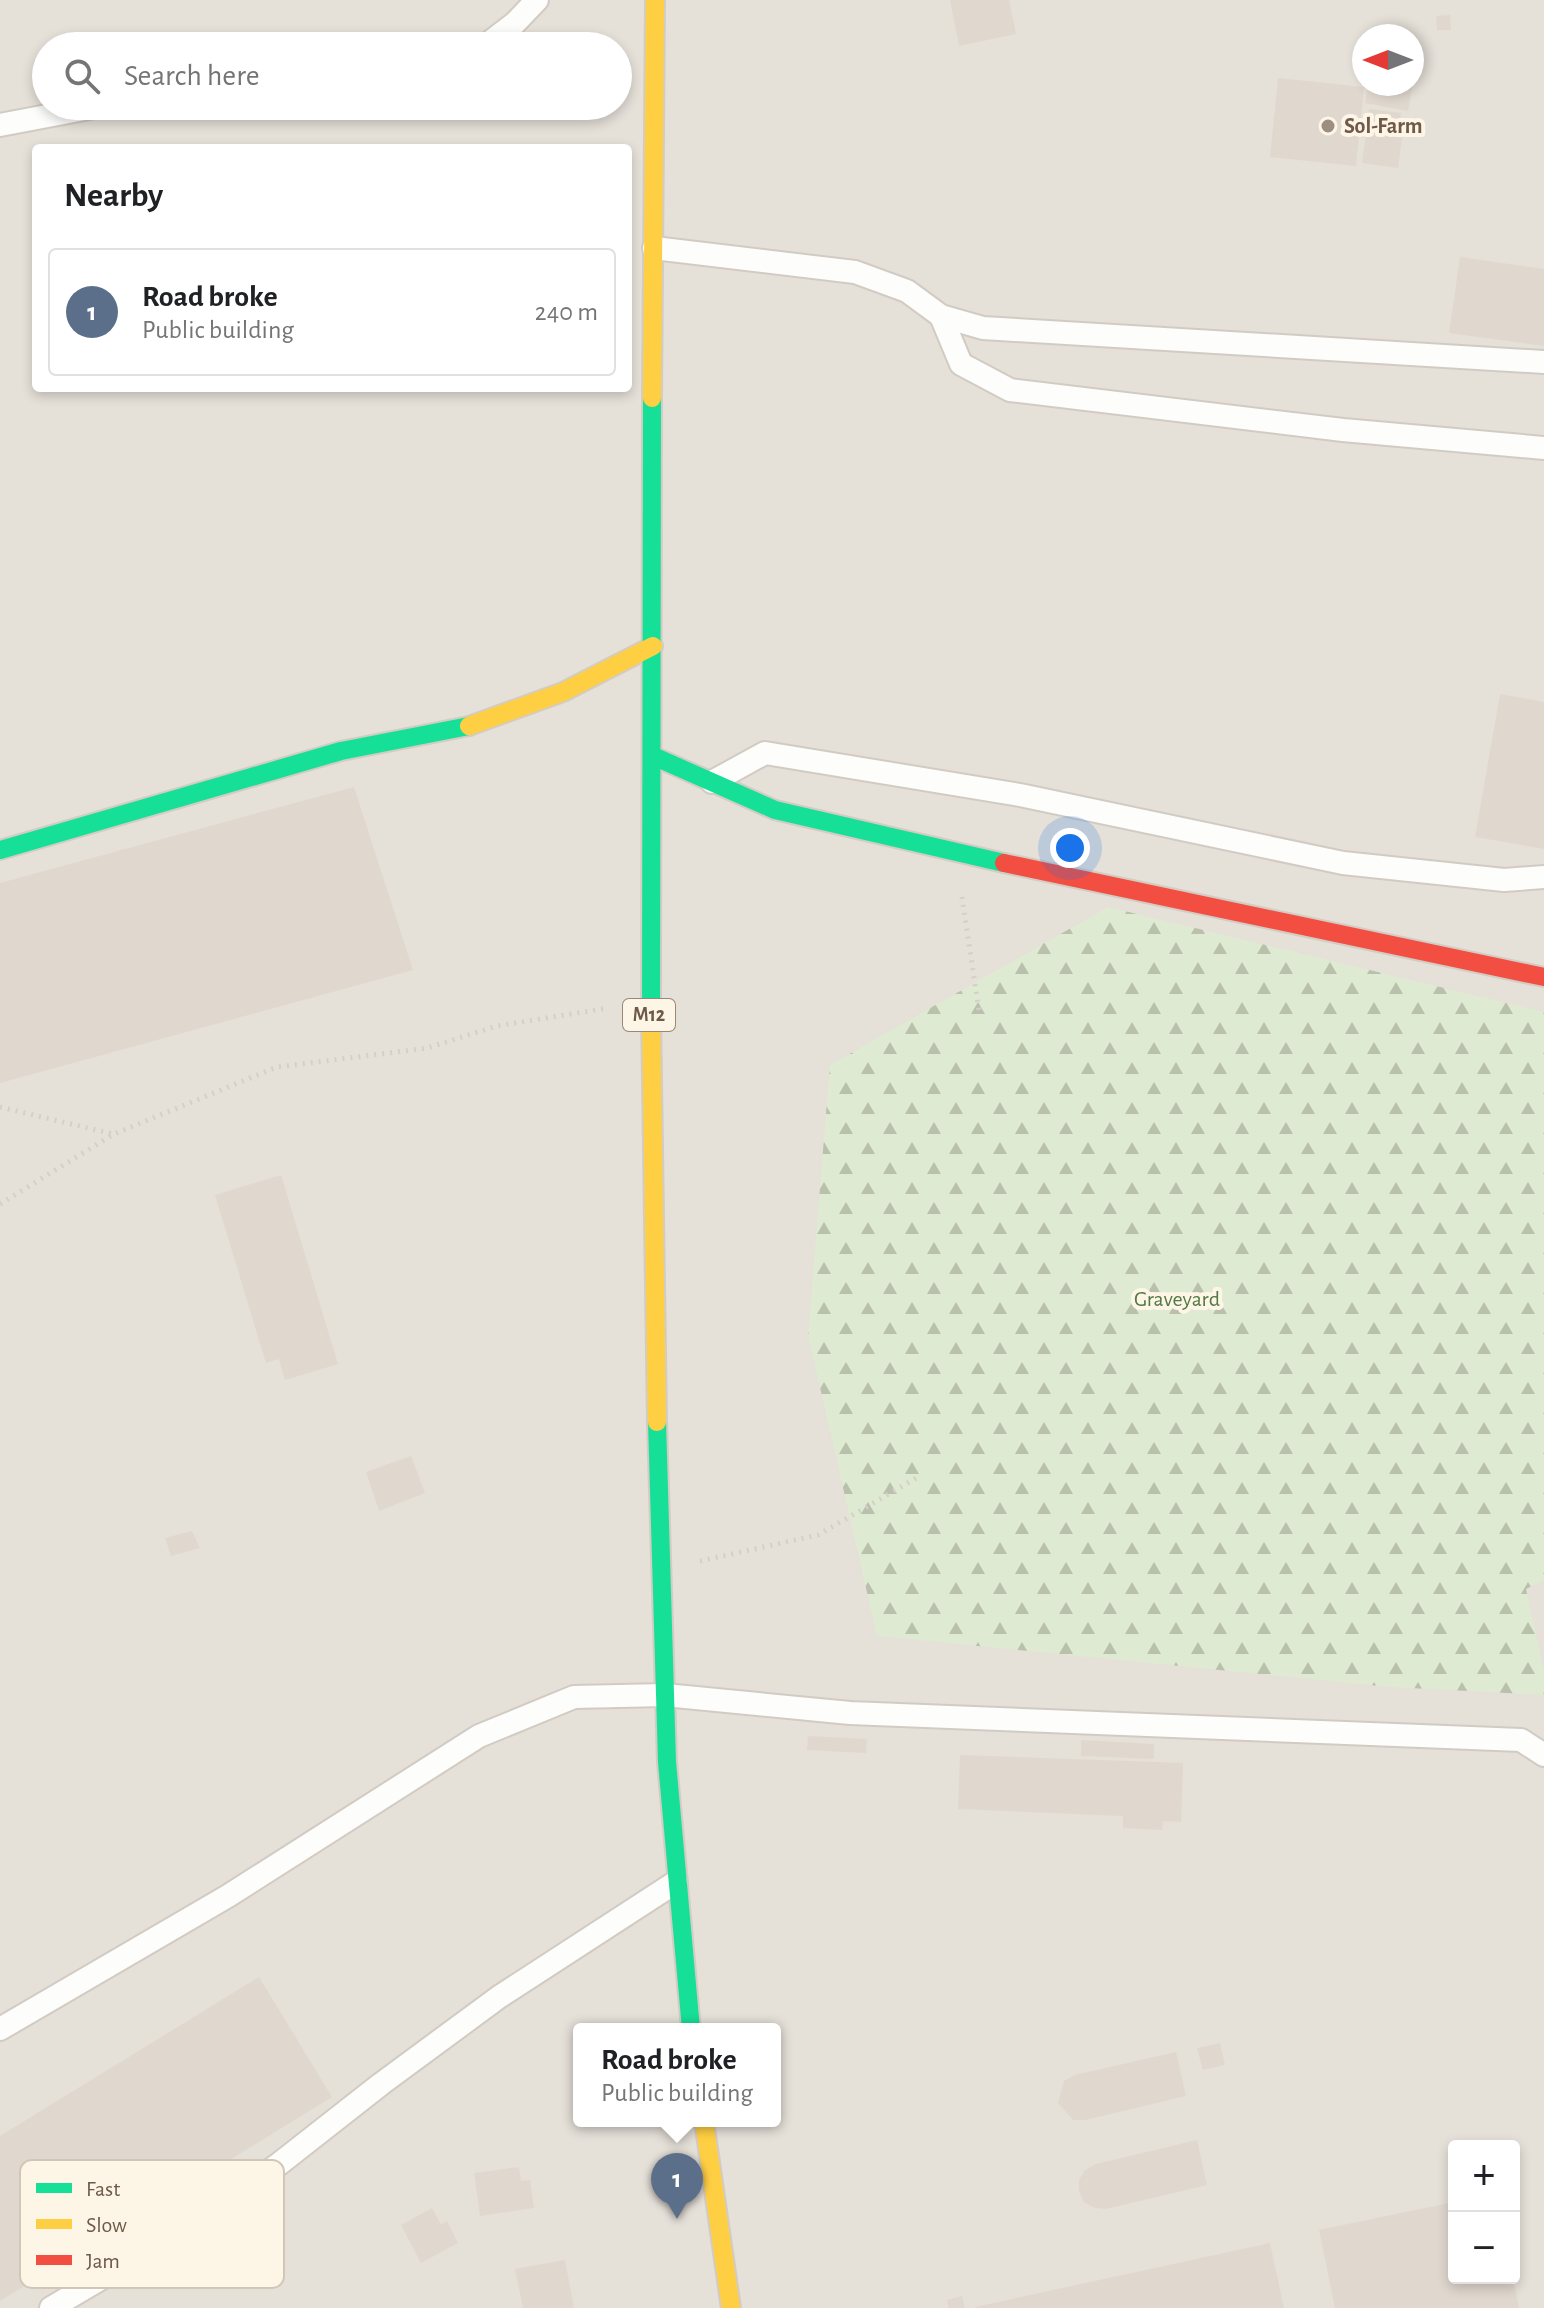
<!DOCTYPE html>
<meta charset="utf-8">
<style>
:root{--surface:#fff;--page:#f6f6f6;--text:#202124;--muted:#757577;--line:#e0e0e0;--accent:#7c3aed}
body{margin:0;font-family:"Alegreya Sans",sans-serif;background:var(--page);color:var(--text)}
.controls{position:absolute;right:24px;bottom:24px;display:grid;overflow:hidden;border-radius:8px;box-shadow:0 4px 12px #0003}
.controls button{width:72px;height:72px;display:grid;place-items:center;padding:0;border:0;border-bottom:2px solid var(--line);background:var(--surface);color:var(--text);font:40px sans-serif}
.compass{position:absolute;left:1352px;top:24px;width:72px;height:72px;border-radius:50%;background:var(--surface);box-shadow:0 4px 12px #0003;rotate:270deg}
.you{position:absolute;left:1070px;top:848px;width:28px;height:28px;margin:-20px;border:6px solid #fff;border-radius:50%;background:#1a73e8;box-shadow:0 0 0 12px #1a73e833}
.badge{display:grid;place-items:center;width:52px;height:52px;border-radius:50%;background:var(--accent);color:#fff;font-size:26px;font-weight:700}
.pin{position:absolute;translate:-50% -66px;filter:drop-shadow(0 2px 4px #0008)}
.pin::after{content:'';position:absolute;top:42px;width:28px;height:24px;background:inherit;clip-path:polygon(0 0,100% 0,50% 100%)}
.popup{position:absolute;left:573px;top:2023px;width:208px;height:104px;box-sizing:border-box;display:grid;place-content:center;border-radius:8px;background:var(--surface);filter:drop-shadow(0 2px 6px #0005);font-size:26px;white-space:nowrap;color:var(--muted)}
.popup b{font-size:30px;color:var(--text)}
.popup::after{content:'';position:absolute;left:50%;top:100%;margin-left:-16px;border:16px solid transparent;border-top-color:var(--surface)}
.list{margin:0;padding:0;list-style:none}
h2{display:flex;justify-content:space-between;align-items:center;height:104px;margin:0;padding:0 32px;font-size:34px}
h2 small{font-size:26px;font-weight:400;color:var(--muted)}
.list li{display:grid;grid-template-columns:52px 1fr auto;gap:24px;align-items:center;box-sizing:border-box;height:128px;margin:0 16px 16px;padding:0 16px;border:2px solid var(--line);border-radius:8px}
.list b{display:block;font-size:30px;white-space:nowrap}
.list p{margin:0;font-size:26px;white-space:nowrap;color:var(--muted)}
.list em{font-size:26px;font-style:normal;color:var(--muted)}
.icon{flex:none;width:44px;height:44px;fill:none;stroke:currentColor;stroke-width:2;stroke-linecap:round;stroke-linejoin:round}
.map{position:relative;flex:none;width:1544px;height:2308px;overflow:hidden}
.search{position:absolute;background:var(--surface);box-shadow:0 4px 12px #0003;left:32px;top:32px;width:600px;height:88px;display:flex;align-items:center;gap:20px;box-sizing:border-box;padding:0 28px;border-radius:44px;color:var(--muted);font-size:30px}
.panel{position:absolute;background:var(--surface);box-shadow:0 4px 12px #0003;left:32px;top:144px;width:600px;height:248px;border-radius:8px}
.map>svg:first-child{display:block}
</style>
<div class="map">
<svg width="1544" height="2308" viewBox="0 0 1544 2308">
<defs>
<pattern id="forest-firs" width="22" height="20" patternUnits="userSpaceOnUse" patternTransform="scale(2)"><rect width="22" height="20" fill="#dfead2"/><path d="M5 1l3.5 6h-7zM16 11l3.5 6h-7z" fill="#b9c1ac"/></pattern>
</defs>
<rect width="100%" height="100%" fill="#f4f0e7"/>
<path fill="#e5e0d8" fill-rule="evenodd" d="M0,0H1544V2308H0ZM1364,36H1412V84H1364ZM46,46H618V106H46ZM36,148H628V388H36ZM579,2029H775V2121H579ZM1454,2146H1514V2278H1454Z"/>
<path fill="url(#forest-firs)" d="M1108,907L1544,1012V1580L1526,1589L1544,1671V1695L1390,1687L877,1636L808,1335L830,1065Z"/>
<g fill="#e0d8cf">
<path d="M950,0H1009L1016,34L959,46Z"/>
<path d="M1450,15L1451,30H1437L1436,16Z"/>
<path d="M1361,51L1364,52V73L1358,72Z"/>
<path d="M1412,60L1417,61L1414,79H1412Z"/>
<path d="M1278,78L1364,87L1356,166L1270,157Z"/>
<path d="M1368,84H1413L1408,111L1365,103Z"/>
<path d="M1369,109L1401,113L1399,131H1403L1398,168L1362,163Z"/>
<path d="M1460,257L1544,269V346L1449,333Z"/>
<path d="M1500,694L1544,702V849L1475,837Z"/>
<path d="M354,787L413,970L0,1083V883Z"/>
<path d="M281,1175L338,1364L285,1380L279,1359L266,1363L215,1195Z"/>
<path d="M411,1456L425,1493L379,1511L366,1472Z"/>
<path d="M192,1531L200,1548L171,1556L165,1538Z"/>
<path d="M808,1736L867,1739L866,1753L807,1750Z"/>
<path d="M1081,1740L1154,1744V1759L1081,1756Z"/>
<path d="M960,1755L1183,1763L1181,1822L1163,1821L1162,1830L1123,1828V1816L958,1809Z"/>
<path d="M259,1977L332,2097L0,2301V2136Z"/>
<path d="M1220,2043L1225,2065L1203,2070L1197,2048Z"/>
<path d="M1176,2052L1186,2096L1085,2120H1073L1058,2103L1064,2081L1075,2075Z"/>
<path d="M1197,2140L1207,2185L1106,2209L1095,2208L1084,2202L1079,2192V2180L1085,2170L1096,2164Z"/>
<path d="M519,2167L521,2181L530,2180L534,2208L480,2216L474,2173Z"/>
<path d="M1454,2202V2278H1513L1519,2308H1335L1319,2230Z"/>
<path d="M432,2208L441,2225L447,2221L458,2243L421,2263L401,2225Z"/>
<path d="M1270,2243L1284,2308H975V2307Z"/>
<path d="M565,2260L574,2308H523L515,2269Z"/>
<path d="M962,2296L965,2308H949L947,2300Z"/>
</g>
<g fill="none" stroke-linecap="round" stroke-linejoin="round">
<defs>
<g id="lane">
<path d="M485,46L515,23L537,0"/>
<path d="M0,125L100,106"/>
<path d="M654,248L855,272L907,291L941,316L983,328L1544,362"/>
<path d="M941,316L961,364L1010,390L1343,430L1544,448"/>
<path d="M712,782L765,753L1020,795L1343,863L1504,880L1544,877"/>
<path d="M0,2029L228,1896L479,1736L574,1697L665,1695L850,1713L1521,1740L1544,1755"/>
<path d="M51,2308L180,2232L279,2164L381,2084L499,1997L676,1882"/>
</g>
<g id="fast">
<path d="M653,756L775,810L1004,863"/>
<path d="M0,850L341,751L469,726"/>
<path d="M651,1014L652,398"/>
<path d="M657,1422L667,1762L691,2029"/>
</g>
<g id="slow">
<path d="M652,398L655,0"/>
<path d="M469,726L563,692L653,646"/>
<path d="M651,1014L657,1422"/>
<path d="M704,2121L731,2308"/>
</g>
<path id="jam" d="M1004,863L1544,977"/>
</defs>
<use href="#lane" stroke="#d2cbc3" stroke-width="26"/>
<use href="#fast" stroke="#d3ccc3" stroke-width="22"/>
<use href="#slow" stroke="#d3ccc3" stroke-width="22"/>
<use href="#jam" stroke="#d3ccc3" stroke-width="22"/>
<g stroke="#d6cfc9" stroke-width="5" stroke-dasharray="2 6" stroke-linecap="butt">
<path d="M962,897L979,1011"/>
<path d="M0,1107L113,1134"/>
<path d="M0,1204L114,1134L277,1067L427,1048L497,1026L608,1008"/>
<path d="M700,1561L818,1535L918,1477"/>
</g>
<use href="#lane" stroke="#fdfdfb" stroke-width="22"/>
<use href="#fast" stroke="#16e098" stroke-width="18"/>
<use href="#slow" stroke="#ffcf43" stroke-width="18"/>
<use href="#jam" stroke="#f24e42" stroke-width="18"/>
</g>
<circle fill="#9d8e81" stroke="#fdf6e6" stroke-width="3" cx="1328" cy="126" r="8"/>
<g text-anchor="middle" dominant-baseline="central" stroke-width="8" stroke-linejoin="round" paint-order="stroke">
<rect fill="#fdf6e6" stroke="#998879" stroke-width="2" x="623" y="999" width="52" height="32" rx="6"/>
<g font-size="20" font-weight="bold" fill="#6e594a">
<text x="649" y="1015">M12</text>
</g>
<g font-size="22" font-weight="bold" fill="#6e594a" stroke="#fdf6e6" text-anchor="start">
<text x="1344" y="126">Sol-Farm</text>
</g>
<g font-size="22" fill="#527946" stroke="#fdf6e6">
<text x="1177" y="1299">Graveyard</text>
</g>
</g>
<rect x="20" y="2160" width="264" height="128" rx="12" fill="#fdf6e6" stroke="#d2c7b7" stroke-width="2"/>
<rect x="36" y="2183" width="36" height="10" fill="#16e098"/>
<rect x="36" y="2219" width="36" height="10" fill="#ffcf43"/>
<rect x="36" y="2255" width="36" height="10" fill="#f24e42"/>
<g font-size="22" fill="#6e594a">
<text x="86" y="2196">Fast</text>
<text x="86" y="2232">Slow</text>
<text x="86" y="2268">Jam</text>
</g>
</svg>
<div class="controls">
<button>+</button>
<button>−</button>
</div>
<svg class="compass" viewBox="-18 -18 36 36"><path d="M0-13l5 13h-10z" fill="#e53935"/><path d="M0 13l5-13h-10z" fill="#757577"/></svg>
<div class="you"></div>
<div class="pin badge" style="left:677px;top:2219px;background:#5c6f8a">1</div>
<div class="popup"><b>Road broke</b>Public building</div>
<div class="search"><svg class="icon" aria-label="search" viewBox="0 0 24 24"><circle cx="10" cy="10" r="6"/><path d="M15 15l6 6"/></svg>Search here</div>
<section class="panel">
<h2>Nearby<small></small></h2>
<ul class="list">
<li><span class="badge" style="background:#5c6f8a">1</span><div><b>Road broke</b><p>Public building</p></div><em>240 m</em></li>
</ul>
</section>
</div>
